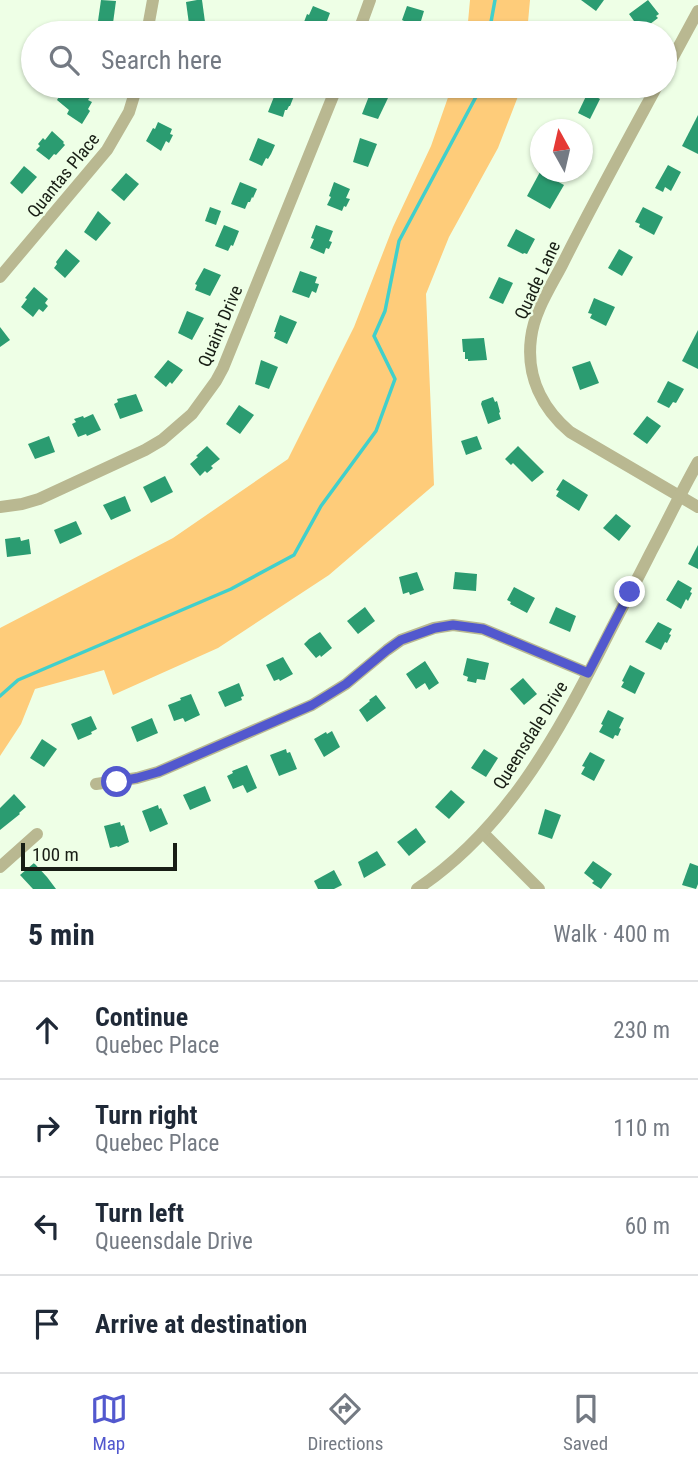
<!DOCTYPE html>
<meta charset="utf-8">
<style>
:root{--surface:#fff;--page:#f2f2f3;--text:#1f2937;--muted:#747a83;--line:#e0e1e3;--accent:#5258ce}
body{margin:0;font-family:"Roboto Condensed",sans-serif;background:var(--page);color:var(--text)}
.compass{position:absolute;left:530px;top:119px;width:63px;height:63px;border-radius:50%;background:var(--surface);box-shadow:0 2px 5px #0004;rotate:352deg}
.scale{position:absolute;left:21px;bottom:18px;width:156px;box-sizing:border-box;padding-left:7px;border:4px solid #181e15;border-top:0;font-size:19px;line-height:24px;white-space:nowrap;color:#181e15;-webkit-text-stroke:5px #eeffe6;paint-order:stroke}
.stop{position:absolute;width:21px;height:21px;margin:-16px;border:5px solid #5258ce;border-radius:50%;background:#fff}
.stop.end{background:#5258ce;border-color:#fff;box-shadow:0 2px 7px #0008}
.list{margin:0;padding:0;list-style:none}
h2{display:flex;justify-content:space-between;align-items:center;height:91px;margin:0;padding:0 28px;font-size:30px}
h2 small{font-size:23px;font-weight:400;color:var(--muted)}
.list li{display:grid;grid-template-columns:46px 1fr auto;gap:21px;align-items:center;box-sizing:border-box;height:98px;padding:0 28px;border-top:2px solid var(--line)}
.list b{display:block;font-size:26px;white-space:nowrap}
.list p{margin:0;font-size:23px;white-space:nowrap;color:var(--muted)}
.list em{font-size:23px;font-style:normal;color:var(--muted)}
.icon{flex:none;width:38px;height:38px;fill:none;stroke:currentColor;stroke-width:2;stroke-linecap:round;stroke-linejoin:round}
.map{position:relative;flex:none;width:698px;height:889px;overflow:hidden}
.search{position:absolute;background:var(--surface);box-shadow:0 2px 5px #0004;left:21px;right:21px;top:21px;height:77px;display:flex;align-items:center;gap:18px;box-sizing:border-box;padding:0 24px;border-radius:38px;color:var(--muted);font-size:26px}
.sheet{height:483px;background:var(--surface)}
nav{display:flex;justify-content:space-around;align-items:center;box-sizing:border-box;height:98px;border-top:2px solid var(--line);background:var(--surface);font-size:19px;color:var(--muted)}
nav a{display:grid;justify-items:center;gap:4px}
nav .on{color:var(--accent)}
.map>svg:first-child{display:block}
</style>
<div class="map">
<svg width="698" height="889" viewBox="0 0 698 889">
<rect width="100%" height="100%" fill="#eeffe6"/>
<g fill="#fecc7a">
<path d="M470,0H530L527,33H467Z"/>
<path d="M452,86H522L498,148L449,237L426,294L434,485L329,575L218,648L113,695L104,670L35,689L21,724L0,756V628L173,538L288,459L354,327L393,227L431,146Z"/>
</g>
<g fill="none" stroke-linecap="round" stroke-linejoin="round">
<g stroke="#41d0cb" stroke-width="3.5">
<path d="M489,33L495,0"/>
<path d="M0,696L18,680L231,589L294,555L321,506L376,431L395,379L374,336L385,311L399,241L478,93L480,86"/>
</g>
</g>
<g fill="#2b9c71">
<path d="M101,0L116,1L113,23L98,21Z"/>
<path d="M197,0H202L205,22L189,24L186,2Z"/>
<path d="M581,0H604L596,11Z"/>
<path d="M648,0L659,14L656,16L658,18L641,31L629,14Z"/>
<path d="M313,6L330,13L327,21H325L318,33L304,28L306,23L304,22L307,14L309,15Z"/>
<path d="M407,6L424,11L421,21L423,22L421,30L418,29L416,33L401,29L404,21L402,20Z"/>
<path d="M78,86H85L94,92L88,100L92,102L88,109L90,111L82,124L67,114L69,110L57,100L61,93L67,89L74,93Z"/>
<path d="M277,89L294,96L290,106H289L287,110H285L283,117L268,112Z"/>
<path d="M371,91L388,98L378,119L362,114Z"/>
<path d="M588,92L600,99L590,119L578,113Z"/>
<path d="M698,115V154L682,146Z"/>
<path d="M158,122L172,129L170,134L173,135L169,143L166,141L161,151L146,141L153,128L155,129Z"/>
<path d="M52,131L64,142L63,143L65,145L56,155L54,154L49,160L36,150L40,146L38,144L43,138L45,140Z"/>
<path d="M258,138L275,145L271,154L268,159L266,158L262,166L249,160Z"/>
<path d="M360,138L377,144L368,167L353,162Z"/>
<path d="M668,165L681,172L671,191L665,187L663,192L655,188Z"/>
<path d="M24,166L37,177L22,194L10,183Z"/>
<path d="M540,172L564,185L550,209L527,196Z"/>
<path d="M126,173L139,184L124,201L111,190Z"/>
<path d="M240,182L257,189L253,198L252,197L250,202H248L245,209L231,204Z"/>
<path d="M334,182L350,189L346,198L350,199L346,207L344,206L342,211L327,205L331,197L329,196Z"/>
<path d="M210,207L221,211L216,225L205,221Z"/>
<path d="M643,207L663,217L654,235L639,227L640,224L635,222Z"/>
<path d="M98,211L111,223L96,241L84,232Z"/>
<path d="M224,225L239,231L233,246L231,245L228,251L215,246Z"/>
<path d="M316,225L333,231L329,241L332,242L329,249L326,248L324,254L310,248L314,239L311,238Z"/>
<path d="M516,229L535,239L527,254L524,253L523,254L507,246Z"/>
<path d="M66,249L80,261L65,278L54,268L57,264L56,262Z"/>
<path d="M619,249L633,257L622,276L608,268Z"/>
<path d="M204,268L221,275L210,296L195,290L197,285L195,284Z"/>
<path d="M300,271L317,277L315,283L319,284L316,293L312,291L309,298L292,292Z"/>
<path d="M499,277L513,283L503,304L489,298Z"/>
<path d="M34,287L48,299L45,303L48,306L43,312L39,309L33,317L21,307L27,299L25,298Z"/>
<path d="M594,298L615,307L606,326L590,318L592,314L588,313Z"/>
<path d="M187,311L204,318L192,340L178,333Z"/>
<path d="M280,315L297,322L287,344L274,338L276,332H274Z"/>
<path d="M0,327L10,340L0,347Z"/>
<path d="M698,330V369L682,361Z"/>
<path d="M484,338L487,360L468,361V359H465V352H463L462,339Z"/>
<path d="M168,360L183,370L172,384L170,382L166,387L154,377Z"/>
<path d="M261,360L278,367L269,389L255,384Z"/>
<path d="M590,361L599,383L580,390L572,367Z"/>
<path d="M668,381L684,389L676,403L673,402L669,408L657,402Z"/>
<path d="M136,394L143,411L120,419L114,404L118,402L117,399Z"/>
<path d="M493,397L495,402L497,401L500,412L499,413L501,419L488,424L481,404L482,401Z"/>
<path d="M239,405L254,415L240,434L226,424Z"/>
<path d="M93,414L101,430L87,436L86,434L78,437L72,424L76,422L74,419L83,416L84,418Z"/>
<path d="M647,416L661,426L647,444L633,434Z"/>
<path d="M49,436L55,452L35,459L28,444Z"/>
<path d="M477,436L482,449L466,455L461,441Z"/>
<path d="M207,446L220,459L211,466L213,468L207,473L205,471L200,476L190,464L198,457L196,456Z"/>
<path d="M518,446L544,472L532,482L513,463L511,465L505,459Z"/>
<path d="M165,476L173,492L151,503L143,487Z"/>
<path d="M563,479L588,495L579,511L556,496L559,491L556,490Z"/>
<path d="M125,496L131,511L111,520L103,505Z"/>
<path d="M616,514L631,526L619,541L603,528Z"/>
<path d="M76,521L82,534L60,544L54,530Z"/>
<path d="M20,537L21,541L29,539L31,554L7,557L5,539Z"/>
<path d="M698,545V569L688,564Z"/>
<path d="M417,572L424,590L410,595L409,592L403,594L399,577Z"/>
<path d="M455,572L477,574L476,591L453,589Z"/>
<path d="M678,580L692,588L690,592L692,593L688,601L686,599L681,609L666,600Z"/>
<path d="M514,587L535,598L527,613L510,604L511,602L507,600Z"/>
<path d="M365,607L375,621L358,634L347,621Z"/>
<path d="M556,607L576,616L570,632L549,623Z"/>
<path d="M658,622L672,629L669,634L671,635L667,643L665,642L661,650L645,642Z"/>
<path d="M320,632L332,648L321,657L320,655L316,658L304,644L309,639Z"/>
<path d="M283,657L293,674L280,681L279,679L274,681L266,665Z"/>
<path d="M467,658L489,663L485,680L477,679L476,683L467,681L468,677L463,675Z"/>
<path d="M425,661L439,683L429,690L425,683L416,689L406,674Z"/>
<path d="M630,665L645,673L635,694L621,687L624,682L622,681Z"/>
<path d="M523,678L537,694L524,705L510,689Z"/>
<path d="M239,683L244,696L241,697L242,700L225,707L218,692Z"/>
<path d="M191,694L200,715L185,722L183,718L174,721L168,705L181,700L180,698Z"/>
<path d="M376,695L386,708L367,722L359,710L370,701L369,700Z"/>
<path d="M608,710L624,718L619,728L621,729L618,736L615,735L613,739L599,732L603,725L601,724Z"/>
<path d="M91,716L97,729L91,732L92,734L78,740L71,724Z"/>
<path d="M152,718L158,733L137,742L131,727Z"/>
<path d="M332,731L340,747L324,757L314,739L326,732L327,734Z"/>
<path d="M42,739L57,749L44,767L30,758Z"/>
<path d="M286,749L287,753L290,752L297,769L279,776L270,755Z"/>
<path d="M484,749L498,758L486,777L471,768Z"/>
<path d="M590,752L605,760L594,781L581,774L585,767L582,766Z"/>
<path d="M247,765L257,788L247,793L243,785L233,789L227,776L233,773L232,771Z"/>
<path d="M205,786L211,801L190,810L183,795Z"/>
<path d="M451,790L465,802L449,819L435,807Z"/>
<path d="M14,794L26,807L19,813L20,814L0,830V808Z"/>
<path d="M158,805L159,809L161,808L168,824L150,832L142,811Z"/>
<path d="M545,809L561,815L552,839L538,834Z"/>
<path d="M120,822L121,826L124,825L129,842L118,847L117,846L110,848L104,826Z"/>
<path d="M416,828L426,842L409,856L397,842Z"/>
<path d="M377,851L386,865L364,878L358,862Z"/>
<path d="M593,861L612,874L601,889L592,883L594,881L584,873Z"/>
<path d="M34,863L47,877L56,889H33L20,875Z"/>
<path d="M690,863L698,866V884L696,889L682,885Z"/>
<path d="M334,870L342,885L334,889H318L314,881Z"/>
</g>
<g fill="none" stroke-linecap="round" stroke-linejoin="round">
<g stroke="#b9b891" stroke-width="12">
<path d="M147,33L153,0"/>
<path d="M358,33L370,0"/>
<path d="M665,72L698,11"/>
<path d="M657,86C625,145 592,205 562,265C550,288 534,312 531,338C526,376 542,408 570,432L698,507"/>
<path d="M0,277L107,150L129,112L137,86"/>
<path d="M0,507L22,504L39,499L145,450L162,440L192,414L216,381L223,368L337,86"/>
<path d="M96,784L137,778L158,772L312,705L346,684L387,650L401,640L434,628L453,625L483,629L588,673"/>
<path d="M483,833L539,889"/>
<path d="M0,867L37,834"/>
<path d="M417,889C505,830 555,739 602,647C618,615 635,584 651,552C667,522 681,492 698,462"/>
</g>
</g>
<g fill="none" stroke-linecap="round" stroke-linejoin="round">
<path stroke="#5258ce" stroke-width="9" d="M117,782L137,778L158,772L312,705L346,684L387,650L401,640L435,628L453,625L483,629L588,673L630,592"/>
</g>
<g text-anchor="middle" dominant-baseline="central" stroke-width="5" stroke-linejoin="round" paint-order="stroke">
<g font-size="18" fill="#181e15" stroke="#eeffe6">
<text transform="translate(63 175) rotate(-51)">Quantas Place</text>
<text transform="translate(537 280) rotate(-65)">Quade Lane</text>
<text transform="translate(220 326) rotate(-67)">Quaint Drive</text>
<text transform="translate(530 735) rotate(-58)">Queensdale Drive</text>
</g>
</g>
</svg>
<svg class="compass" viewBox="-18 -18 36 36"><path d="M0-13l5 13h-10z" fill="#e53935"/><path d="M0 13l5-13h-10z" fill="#747a83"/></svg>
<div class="scale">100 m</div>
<div class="stop" style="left:117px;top:782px"></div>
<div class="stop end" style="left:630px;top:592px"></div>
<div class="search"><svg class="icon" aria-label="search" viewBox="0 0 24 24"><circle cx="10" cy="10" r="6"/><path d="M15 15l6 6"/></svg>Search here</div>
</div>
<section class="sheet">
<h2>5 min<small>Walk · 400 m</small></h2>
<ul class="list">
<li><svg class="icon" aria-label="ahead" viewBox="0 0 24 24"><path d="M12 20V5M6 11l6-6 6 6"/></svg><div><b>Continue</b><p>Quebec Place</p></div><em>230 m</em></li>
<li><svg class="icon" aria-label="right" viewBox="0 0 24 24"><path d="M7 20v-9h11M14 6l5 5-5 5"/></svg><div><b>Turn right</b><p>Quebec Place</p></div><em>110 m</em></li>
<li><svg class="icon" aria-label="left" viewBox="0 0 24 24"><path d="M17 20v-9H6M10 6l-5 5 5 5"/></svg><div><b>Turn left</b><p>Queensdale Drive</p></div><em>60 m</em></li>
<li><svg class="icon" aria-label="arrive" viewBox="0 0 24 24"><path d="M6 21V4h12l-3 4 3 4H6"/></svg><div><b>Arrive at destination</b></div></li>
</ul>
</section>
<nav>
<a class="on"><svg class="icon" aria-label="map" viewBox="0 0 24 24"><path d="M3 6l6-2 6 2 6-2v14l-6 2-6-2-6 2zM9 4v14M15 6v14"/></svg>Map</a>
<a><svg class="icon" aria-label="directions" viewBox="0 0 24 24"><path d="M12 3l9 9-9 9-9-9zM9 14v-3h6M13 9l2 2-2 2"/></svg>Directions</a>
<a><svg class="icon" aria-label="saved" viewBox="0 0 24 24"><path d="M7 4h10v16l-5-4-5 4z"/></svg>Saved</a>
</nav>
